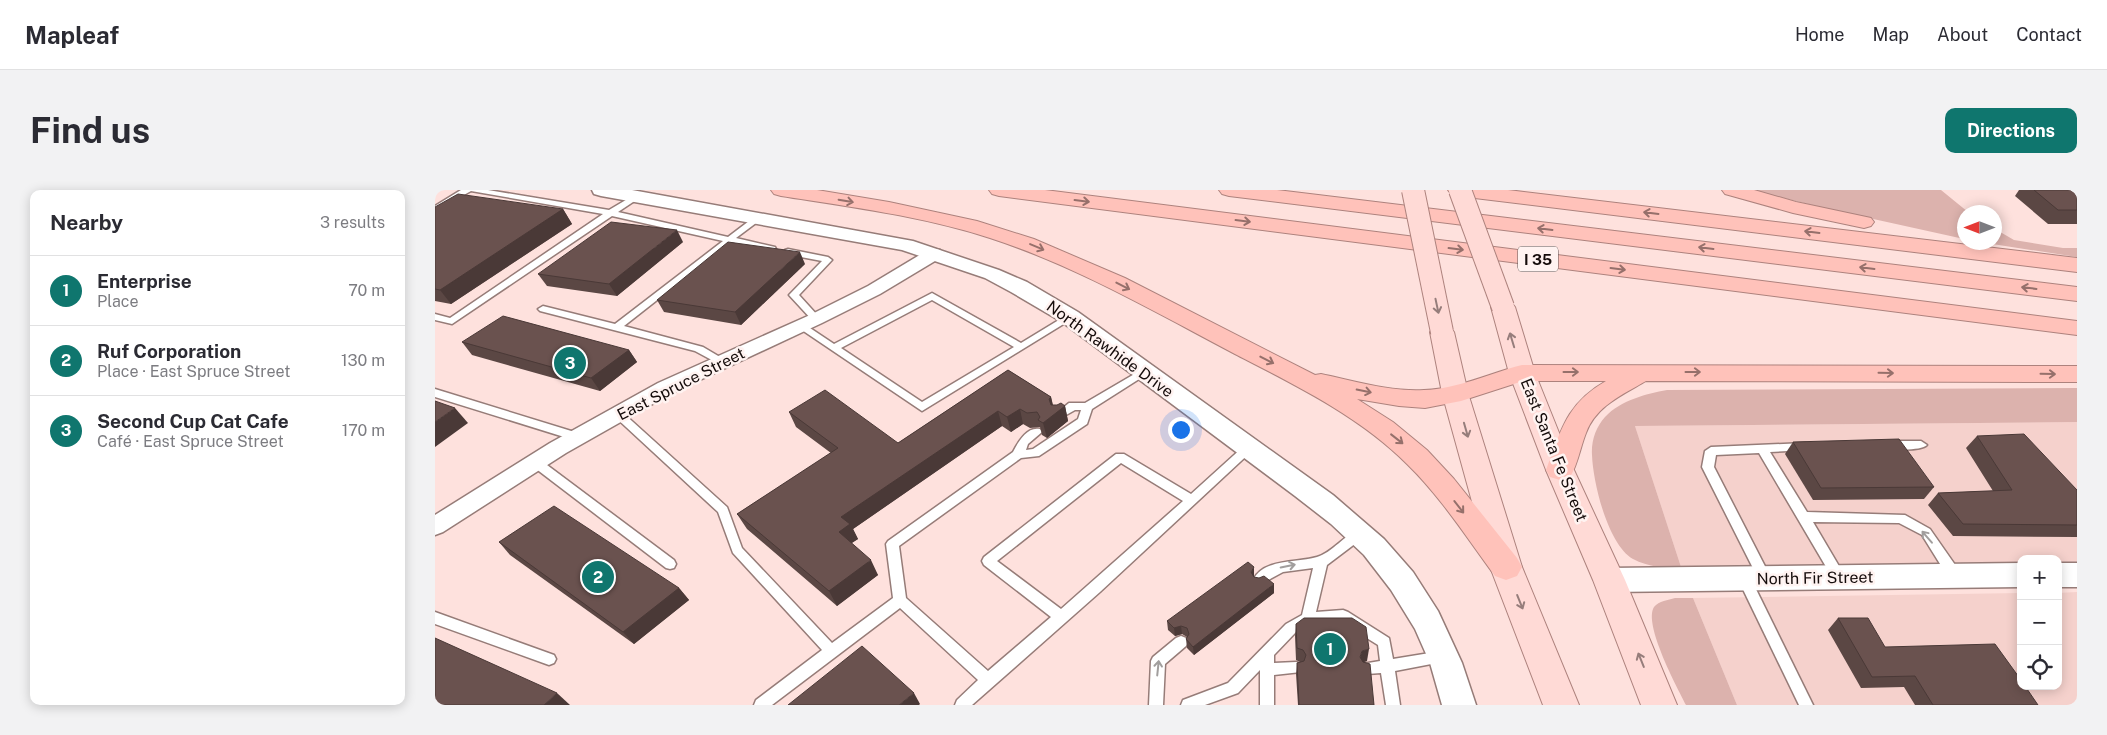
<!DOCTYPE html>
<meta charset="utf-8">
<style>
:root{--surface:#fff;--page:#f2f2f3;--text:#2b2b33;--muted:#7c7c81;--line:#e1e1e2;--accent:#0f766e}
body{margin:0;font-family:"Public Sans",sans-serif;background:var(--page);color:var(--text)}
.controls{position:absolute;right:15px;bottom:15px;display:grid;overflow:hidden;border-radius:10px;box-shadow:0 2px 12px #0003}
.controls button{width:45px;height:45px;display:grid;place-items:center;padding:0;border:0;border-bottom:1px solid var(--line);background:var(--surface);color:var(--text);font:25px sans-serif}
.compass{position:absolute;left:1522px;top:15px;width:45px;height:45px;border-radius:50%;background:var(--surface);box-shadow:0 2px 12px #0003;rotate:270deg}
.you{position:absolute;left:745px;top:239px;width:18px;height:18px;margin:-12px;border:4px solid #fff;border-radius:50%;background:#1a73e8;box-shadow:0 0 0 8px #1a73e833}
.badge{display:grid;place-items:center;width:32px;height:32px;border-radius:50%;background:var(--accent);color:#fff;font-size:16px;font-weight:700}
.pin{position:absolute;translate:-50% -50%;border:2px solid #fff;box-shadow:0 1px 5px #0006}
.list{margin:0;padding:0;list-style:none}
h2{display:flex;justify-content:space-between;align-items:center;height:65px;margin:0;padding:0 20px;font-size:21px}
h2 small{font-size:16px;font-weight:400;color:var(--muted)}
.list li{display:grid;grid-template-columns:32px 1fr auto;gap:15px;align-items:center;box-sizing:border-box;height:70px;padding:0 20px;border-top:1px solid var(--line)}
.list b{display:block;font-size:19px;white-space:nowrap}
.list p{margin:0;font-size:16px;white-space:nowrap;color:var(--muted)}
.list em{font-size:16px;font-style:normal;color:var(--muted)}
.icon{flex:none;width:28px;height:28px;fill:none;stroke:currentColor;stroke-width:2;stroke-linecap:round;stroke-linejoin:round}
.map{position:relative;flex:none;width:1642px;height:515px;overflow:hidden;border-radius:10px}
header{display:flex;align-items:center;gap:30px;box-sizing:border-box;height:70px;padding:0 25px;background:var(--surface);border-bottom:1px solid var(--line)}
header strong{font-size:24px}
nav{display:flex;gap:28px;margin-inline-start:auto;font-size:18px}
.intro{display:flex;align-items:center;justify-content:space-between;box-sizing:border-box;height:120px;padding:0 30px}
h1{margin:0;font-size:35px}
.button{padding:12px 22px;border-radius:10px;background:var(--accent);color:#fff;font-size:18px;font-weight:700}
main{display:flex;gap:30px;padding:0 30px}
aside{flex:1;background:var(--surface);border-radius:10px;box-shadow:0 2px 12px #0003}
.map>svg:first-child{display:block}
</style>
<header>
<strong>Mapleaf</strong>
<nav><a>Home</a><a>Map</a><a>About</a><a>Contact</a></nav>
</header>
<div class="intro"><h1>Find us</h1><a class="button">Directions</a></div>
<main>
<aside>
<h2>Nearby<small>3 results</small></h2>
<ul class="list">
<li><span class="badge">1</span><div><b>Enterprise</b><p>Place</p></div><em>70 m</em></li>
<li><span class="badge">2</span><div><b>Ruf Corporation</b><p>Place · East Spruce Street</p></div><em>130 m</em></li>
<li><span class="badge">3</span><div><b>Second Cup Cat Cafe</b><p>Café · East Spruce Street</p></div><em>170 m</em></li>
</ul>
</aside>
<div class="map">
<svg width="1642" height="515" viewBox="0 0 1642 515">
<rect width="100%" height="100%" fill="#fee1dd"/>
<g fill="#f5d1cc">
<path d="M1642,232V373H1623V369H1586V374L1247,380L1200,236Z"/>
<path d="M1642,402V515H1302L1258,408L1586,403V496H1623V403Z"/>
</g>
<g fill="#dcb2ad">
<path d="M1317,0H1506L1533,22H1530L1529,49L1393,19Z"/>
<path d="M1560,39L1579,50L1628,58H1642V67L1551,53L1560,52Z"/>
<path d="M1642,198V232L1200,236L1247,380C1231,378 1213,377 1198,369C1173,355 1158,293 1157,265C1156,251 1161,237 1170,227C1186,210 1211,204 1232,200Z"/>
<path d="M1240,408H1258L1302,515H1251C1242,497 1208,434 1219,417C1224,411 1233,410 1240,408Z"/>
</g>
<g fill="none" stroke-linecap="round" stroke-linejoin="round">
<defs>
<g id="service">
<path d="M26,0H53L174,20L201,4H204V8L183,22L293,47L322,25L325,26V30L301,48L340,57L341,59L337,62L296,52L189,136L268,157L290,170L291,172L286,175L260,161L105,121L103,119L108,116L180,134L288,51L177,26L17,134L0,130V124L15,128L168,24L36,1L0,21V16Z"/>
<path d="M353,59L393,67L397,70L364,105L384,127L386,129L384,131H378L354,105L387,71L350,64V60Z"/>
<path d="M497,103L586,153L632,125H638L640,127L487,221L361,136L366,133L369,134L399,154ZM497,110L579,157L487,212L406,158Z"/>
<path d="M708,179L712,180L713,182L712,184L657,219L652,234L604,266L586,268L464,356L471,408L553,481L616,427L549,375L547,371L549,367L681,264H689L756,304L809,256H817L819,259L665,402L537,515H520L522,510L543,490L465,418L337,515H319L321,510L387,460L298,363L283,322L178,225L179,222H187L292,317L307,358L397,453L458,408L451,354L453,351L578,262C583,252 592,236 605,239L607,242L593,254L591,260L598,259L643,229L646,220H640L624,229L620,228L619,225L634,213H650ZM686,273L748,311L626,419L562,371Z"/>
<path d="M0,199L146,244L148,247L142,251L0,207Z"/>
<path d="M1453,251H1486L1492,255C1486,261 1453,261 1447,255Z"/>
<path d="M1370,253L1374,254L1376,257L1374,260L1335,262L1372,322L1470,325L1495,339L1525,382L1526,386L1525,390L1520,391L1515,390L1487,345L1464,333L1378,332L1411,388L1410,392L1405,393L1400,392L1324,263L1281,265L1279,277L1336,388L1335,392L1330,393L1325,392L1267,277L1270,261L1276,257Z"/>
<path d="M100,268L104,269L239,370L241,374L239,378L235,379L231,378L96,275L94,272L96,269Z"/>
<path d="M925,339L929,341L931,344L929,347L892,375L881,422L908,420L913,422L954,448L958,469L1007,461L1012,463L1014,467L1012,471L960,481L965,515H951L946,483L932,484L927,482L925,478L927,474L945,471L943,455L906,432L875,434L861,442L839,465V473L861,472L866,474L868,478L866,482L839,485V515H825V480L803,503L770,515H746L748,510L793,493L851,434L867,425L878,378L848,382L824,395L819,394L818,390C829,368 863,373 882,367C897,363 910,344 925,339Z"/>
<path d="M1309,384L1314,385L1378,515H1364L1303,389L1304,385Z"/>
<path d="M0,422L119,465L121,469L119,473L114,475L0,434Z"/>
<path d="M746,446L751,448L753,452L751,456L730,474L728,515H714L716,471L718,467L741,448Z"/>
</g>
<path id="minor" d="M499,59L505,60L507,64L505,68L445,104L387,133L237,203L131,263L8,342L0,345V325L115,253L223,193L375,125L433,96L493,60Z"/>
<g id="tertiary">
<path d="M157,0H197L478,51L564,80L592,92L643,122L898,305L949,349L978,382L1003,421L1027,473L1041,515H1007L995,473L980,439L956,400L929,365L896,334L860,306L627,132L576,102L550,88L467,60L166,6L159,4Z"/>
<path d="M1586,373V397L1174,402L1163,399L1159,390L1163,381L1174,378Z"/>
<rect x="1623" y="373" width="19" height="24"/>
</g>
<g id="primary">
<path d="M1068,110L1076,112L1080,117L1100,183L1139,280L1190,390L1242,515H1206L1158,390L1111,280L1074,183L1056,117L1060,112Z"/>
<path d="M1007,135L1015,137L1019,142L1033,203L1087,377L1144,515H1108L1055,377L1007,203L995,142L999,137Z"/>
</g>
<g id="motorway">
<path d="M336,0H382L454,12L542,31L599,49L690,88L880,185L886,184C920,191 955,202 989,200C1023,199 1055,183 1087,175L1642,176V192L1211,191C1187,205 1161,216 1151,243C1145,258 1143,274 1135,287L1125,290L1115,287L1111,280C1126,240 1132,213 1171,191H1088L1026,211L990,218L964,216L922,209L958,232L992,260L1019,289L1082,368L1087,377L1082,386L1071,390L1060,386C1032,348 1006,307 972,274C924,226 860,195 800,164C720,122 641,76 555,48C487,26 416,17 346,6L339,4Z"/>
<path d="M554,0H610L1642,131V145L564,6L557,4Z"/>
<path d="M784,0H842L1642,97V111L794,6L787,4Z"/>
<path d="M1013,0H1073L1642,68V82L1023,6L1016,4Z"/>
<path d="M1287,0H1319L1361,12L1436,28L1439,32L1436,36L1429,38L1358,23L1290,4Z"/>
</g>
</defs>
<use href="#service" stroke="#967c78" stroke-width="3"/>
<use href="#minor" stroke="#967c78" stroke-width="3"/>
<use href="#tertiary" stroke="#967c78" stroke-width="3"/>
<use href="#primary" stroke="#ad827d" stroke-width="2"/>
<use href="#motorway" stroke="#ad827d" stroke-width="2"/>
<use href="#service" fill="#fff" fill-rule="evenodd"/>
<use href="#minor" fill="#fff" fill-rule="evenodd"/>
<use href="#tertiary" fill="#fff" fill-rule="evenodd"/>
<use href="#primary" fill="#ffdad6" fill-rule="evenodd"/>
<use href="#motorway" fill="#ffc2ba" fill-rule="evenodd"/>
<defs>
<g id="primary-bridge">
<path d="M978,0L1007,142"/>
<path d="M1025,0L1068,117"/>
</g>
</defs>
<use href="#primary-bridge" stroke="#ad827d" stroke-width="24" stroke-linecap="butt"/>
<use href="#primary-bridge" stroke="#ffdad6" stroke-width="22"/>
</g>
<g fill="#5b4744">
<path d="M1584,0H1642V34H1613L1580,6Z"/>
<path d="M0,17L128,19L137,34L16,114L0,111Z"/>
<path d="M248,52L182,106L112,96L103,84Z"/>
<path d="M370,74L306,135L229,122L222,110Z"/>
<path d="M27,152L194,160L202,172L165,201L37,165Z"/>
<path d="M573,180L616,207L618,215L630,216L633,231L612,248L607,245L605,237L595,238L588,234L576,242L567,236L418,339L423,349L416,353L443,385L402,416L312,339L302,324L396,263L361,237L354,222L463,253Z"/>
<path d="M1542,246L1642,300V347L1518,346L1493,315L1503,303L1558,301L1531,258Z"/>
<path d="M1358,252L1499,297L1489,309L1378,310L1350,264Z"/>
<path d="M64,352L244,398L254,410L199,454L75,365Z"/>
<path d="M818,386L839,403L759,465L752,458L751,449L752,447L747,444L740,446L733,440L732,431L819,386Z"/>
<path d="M1403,428L1450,457L1603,515H1480L1469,497L1426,498L1393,440Z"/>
<path d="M861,434L932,471L929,472L939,515H863L861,484L862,473L865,472L861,470L860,446Z"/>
</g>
<g fill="#4a3937">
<path d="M128,19L137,34L16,114L5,100Z"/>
<path d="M242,40L248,52L182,106L174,94Z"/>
<path d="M365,62L370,74L306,135L300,122Z"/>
<path d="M194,160L202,172L165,201L156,188Z"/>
<path d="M616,207L619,222L614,209Z"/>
<path d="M630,216L633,231L612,248L608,233Z"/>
<path d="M20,218L33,233L0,257V232Z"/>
<path d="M585,219L588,234L576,242L572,227Z"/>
<path d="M563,221L567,236L418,339L423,349L411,357L404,342L406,327Z"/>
<path d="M436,370L443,385L402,416L394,401Z"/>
<path d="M819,377V386L816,390V382Z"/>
<path d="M839,394V403L759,465L758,457Z"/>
<path d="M244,398L254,410L199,454L188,442Z"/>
<path d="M746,436L747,444L740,446L739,438Z"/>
<path d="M934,459L932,471L925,473V467L927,461Z"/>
<path d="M122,503L135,515H109Z"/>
<path d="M479,503L485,514L484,515H464Z"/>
</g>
<g fill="#6a524f" stroke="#4a3937">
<path d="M1599,0H1642V20H1623Z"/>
<path d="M23,4L128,19L5,100L0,99V17Z"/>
<path d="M176,32L242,40L174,94L103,84Z"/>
<path d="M293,52L365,62L300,122L222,110Z"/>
<path d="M68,126L194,160L156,188L27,152Z"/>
<path d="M573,180L616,207L614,209L616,215H622L626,213L630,216L608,233L603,230L605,227L602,222L592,223L585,219L572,227L563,221L406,327L415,334L404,342L436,370L394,401L302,324L403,258L354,222L390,200L463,253Z"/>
<path d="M0,211L20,218L0,232Z"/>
<path d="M1589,244L1642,300V335L1528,334L1503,303L1577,300L1542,246Z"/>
<path d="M1464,249L1499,297L1386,298L1358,252Z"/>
<path d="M119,316L244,398L188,442L64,352Z"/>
<path d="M813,372L819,377L816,382L819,387L824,388L829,386L839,394L758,457L751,449L754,444L752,438L746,436L739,438L732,431Z"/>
<path d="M869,428H917L931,437L934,459L927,461L925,467L928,472L935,474L939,515H864L862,473L869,471L871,465L868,460L862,458L861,434Z"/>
<path d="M1403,428H1433L1450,457L1560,454L1586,490V496H1590L1603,515H1498L1480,486L1437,487Z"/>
<path d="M0,448L122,503L109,515H0Z"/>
<path d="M427,456L479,503L464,515H353Z"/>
</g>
<defs><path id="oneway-shaft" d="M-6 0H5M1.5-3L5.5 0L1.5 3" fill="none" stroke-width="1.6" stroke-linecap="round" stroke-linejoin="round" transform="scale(1.25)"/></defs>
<g stroke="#96706b">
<use href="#oneway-shaft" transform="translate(411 11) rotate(10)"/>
<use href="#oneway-shaft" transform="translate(647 11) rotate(7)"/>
<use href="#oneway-shaft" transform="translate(1216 23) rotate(-173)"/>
<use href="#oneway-shaft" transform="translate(808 31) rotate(7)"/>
<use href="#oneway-shaft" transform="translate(1110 39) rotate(-173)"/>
<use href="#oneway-shaft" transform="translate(1377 42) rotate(-173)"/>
<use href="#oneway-shaft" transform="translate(602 57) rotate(23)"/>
<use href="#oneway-shaft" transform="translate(1271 58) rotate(-173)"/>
<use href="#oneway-shaft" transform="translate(1021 59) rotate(7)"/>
<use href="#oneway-shaft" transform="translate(1432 78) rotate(-173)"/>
<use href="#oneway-shaft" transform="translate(1183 79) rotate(7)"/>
<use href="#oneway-shaft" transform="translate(688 96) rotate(27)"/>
<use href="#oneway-shaft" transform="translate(1594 98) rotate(-173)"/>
<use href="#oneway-shaft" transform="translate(832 170) rotate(27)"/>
<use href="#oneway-shaft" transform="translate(1136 182)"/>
<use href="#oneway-shaft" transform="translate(1258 182)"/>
<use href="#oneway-shaft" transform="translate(1451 183) rotate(1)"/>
<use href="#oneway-shaft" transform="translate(1613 184) rotate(1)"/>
<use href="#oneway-shaft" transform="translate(929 201) rotate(11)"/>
<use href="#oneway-shaft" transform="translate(962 249) rotate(38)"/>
<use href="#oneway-shaft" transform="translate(1024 317) rotate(52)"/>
</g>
<g stroke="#967d7b">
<use href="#oneway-shaft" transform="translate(1002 116) rotate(78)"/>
<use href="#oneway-shaft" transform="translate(1077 150) rotate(-107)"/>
<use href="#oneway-shaft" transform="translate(1031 240) rotate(74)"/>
<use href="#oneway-shaft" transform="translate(1085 412) rotate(68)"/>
<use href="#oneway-shaft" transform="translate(1206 470) rotate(-112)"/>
</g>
<g stroke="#a19e9d">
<use href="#oneway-shaft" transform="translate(1492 347) rotate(-131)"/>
<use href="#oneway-shaft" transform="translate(853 376) rotate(-12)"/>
<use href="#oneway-shaft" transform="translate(723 478) rotate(-84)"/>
</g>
<g text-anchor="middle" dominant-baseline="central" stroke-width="5" stroke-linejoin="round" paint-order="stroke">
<rect fill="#fff3f1" stroke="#5b5150" stroke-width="1" x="1083" y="56.5" width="40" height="25" rx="4"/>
<g font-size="15" font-weight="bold" fill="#150c0b">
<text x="1103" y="69">I 35</text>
</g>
<g font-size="16" fill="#150c0b" stroke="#fff3f1">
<text transform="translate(675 159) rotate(36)">North Rawhide Drive</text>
<text transform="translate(246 194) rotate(-27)">East Spruce Street</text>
<text transform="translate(1119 260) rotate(68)">East Santa Fe Street</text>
<text transform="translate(1380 388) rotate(-1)">North Fir Street</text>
</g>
</g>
</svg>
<div class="controls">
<button>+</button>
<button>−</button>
<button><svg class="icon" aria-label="locate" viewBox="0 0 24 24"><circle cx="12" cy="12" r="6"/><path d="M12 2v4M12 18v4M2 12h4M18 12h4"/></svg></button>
</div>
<svg class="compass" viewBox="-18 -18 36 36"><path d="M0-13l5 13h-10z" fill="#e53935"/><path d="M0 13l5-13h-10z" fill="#7c7c81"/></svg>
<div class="you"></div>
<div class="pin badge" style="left:895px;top:459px">1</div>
<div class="pin badge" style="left:163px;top:387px">2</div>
<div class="pin badge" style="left:135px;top:173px">3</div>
</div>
</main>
